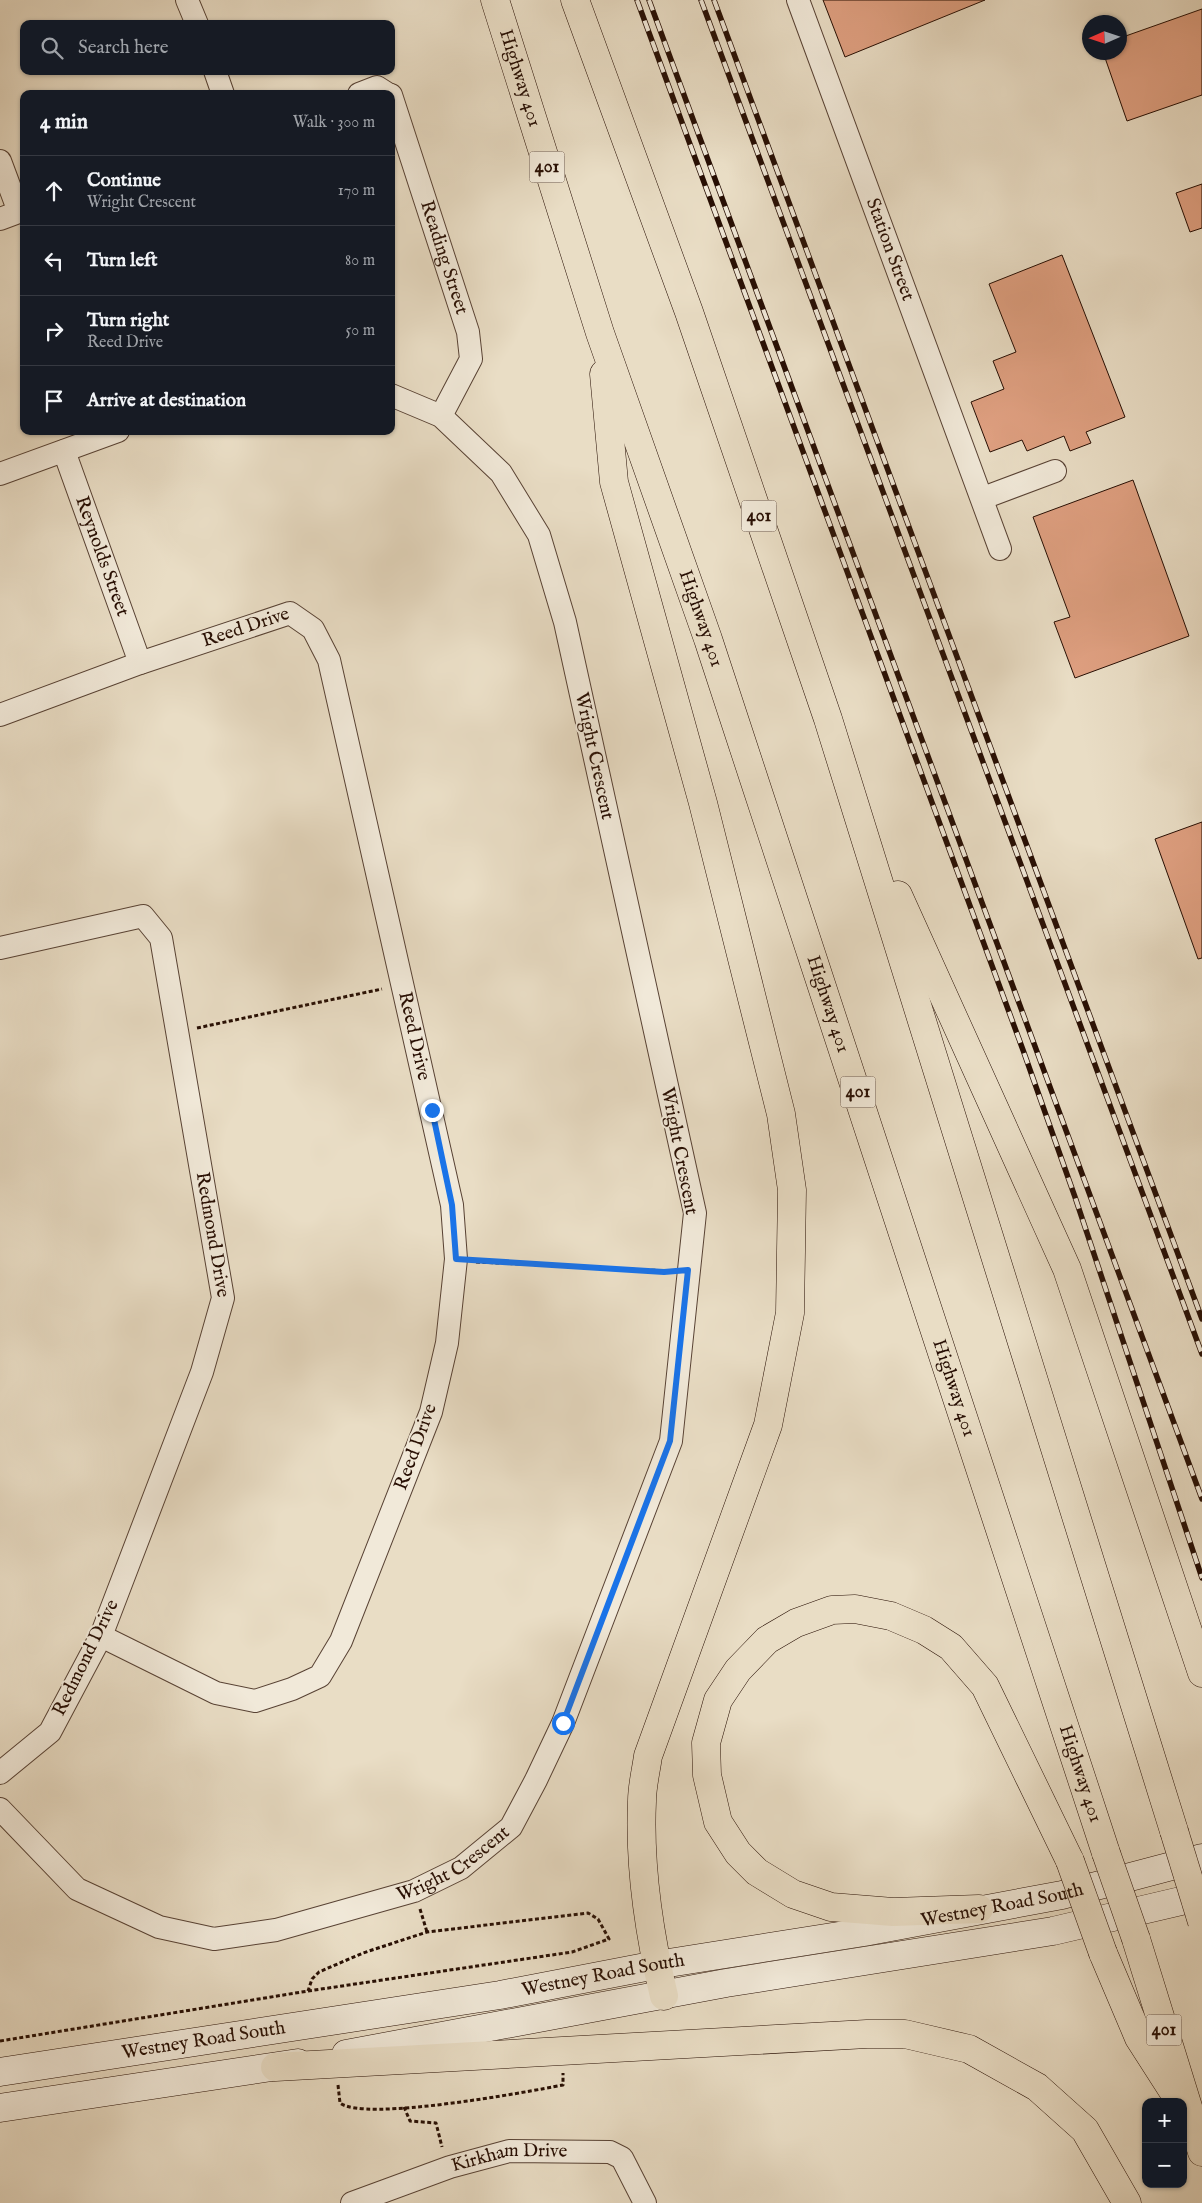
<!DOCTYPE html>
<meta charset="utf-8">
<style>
:root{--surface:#171b24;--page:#242831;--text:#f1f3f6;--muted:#9ea1a6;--line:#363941}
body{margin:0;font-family:"IM FELL English",serif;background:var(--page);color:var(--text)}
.controls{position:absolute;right:15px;bottom:15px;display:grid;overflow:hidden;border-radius:10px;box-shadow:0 1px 4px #0004}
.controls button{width:45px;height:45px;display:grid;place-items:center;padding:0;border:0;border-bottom:1px solid var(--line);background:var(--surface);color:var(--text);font:25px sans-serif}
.compass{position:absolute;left:1082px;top:15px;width:45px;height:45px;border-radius:50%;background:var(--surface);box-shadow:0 1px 4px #0004;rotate:267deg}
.stop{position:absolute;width:15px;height:15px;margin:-11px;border:4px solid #1a73e8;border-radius:50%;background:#fff}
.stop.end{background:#1a73e8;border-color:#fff;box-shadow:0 1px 5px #0008}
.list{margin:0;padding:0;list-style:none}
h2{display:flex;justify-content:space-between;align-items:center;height:65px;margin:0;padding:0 20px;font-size:21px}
h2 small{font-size:16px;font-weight:400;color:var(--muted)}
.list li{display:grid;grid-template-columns:32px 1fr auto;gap:15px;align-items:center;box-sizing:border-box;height:70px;padding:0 20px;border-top:1px solid var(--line)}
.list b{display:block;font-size:19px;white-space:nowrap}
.list p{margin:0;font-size:16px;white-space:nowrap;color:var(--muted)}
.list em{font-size:16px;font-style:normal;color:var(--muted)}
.icon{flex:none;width:28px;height:28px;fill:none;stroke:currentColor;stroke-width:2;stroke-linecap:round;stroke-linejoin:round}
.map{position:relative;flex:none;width:1202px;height:2203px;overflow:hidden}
.search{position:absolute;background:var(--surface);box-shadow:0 1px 4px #0004;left:20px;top:20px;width:375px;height:55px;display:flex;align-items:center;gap:12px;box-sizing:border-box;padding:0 18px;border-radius:10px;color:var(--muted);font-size:19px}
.panel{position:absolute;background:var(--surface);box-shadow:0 1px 4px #0004;left:20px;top:90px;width:375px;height:345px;border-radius:10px}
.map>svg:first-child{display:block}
</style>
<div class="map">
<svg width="1202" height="2203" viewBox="0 0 1202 2203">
<rect width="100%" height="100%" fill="#e9ddc5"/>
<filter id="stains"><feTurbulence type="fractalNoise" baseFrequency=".004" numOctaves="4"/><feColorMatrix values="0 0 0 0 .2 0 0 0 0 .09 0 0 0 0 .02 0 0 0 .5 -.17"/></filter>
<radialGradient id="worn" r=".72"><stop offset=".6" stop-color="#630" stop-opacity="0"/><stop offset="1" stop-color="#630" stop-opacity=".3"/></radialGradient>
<g fill="#de9f80" stroke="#270e03">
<path d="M823,0H985L845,57Z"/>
<path d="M1202,9V95L1127,121L1103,52H1120V38Z"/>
<path d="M1202,184V228L1190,232L1176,193Z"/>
<path d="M1062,255L1125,417L1086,432L1091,443L1070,451L1064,436L1027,451L1022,440L990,452L971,402L1004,389L993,361L1016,352L989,284Z"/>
<path d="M1133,480L1189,636L1075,678L1054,622L1070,617L1033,517Z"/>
<path d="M1202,822V958L1198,959L1155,839Z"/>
</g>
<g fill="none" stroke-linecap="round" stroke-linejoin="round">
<defs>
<g id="street">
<path d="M187,0L197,24"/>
<path id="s1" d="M798,0L1000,549"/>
<path d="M215,71L223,94"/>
<path d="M359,94L377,87L388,94"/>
<path id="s2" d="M391,95L468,332L471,359L441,416"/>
<path d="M0,161L19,212"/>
<path d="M0,219L24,210"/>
<path id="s3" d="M64,451L140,663"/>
<path d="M0,474L118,431"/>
<path d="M983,498L1055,471"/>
<path id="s4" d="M0,715L140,663L290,613L313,629L329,660L452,1205L456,1259L447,1343L431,1412L341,1641L320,1676L292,1689L255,1701L216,1693L101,1636"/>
<path id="s5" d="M0,948L143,916L161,938L223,1298L202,1372L101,1636L50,1732L0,1773"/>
<path id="s6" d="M0,1809L77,1889L159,1927L214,1939L276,1930L414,1891L461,1868L511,1827L536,1780L563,1723L671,1441L695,1213L565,622L539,535L501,473L441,416L391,395"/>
<path id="s7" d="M352,2203L450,2167L509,2151L610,2152L622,2158L645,2203"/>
</g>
<g id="secondary">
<path d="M346,2054L726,1983L1053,1931L1202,1896"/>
<path id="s8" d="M0,2072L500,1995L656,1965L864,1932L1062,1895L1202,1858"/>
<path d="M0,2108L298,2063"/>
</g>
<g id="highway">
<path id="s9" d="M495,0L600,333L708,639L1106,1853"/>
<path d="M575,0L689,312L828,719L1174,1831"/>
<path d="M604,374L614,482L703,803L781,1114L792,1190L790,1313L768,1425L648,1756C646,1771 642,1786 642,1801C639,1866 649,1933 664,1996"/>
<path d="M898,895L1067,1269L1202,1673"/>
<path d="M979,1909L893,1912L831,1907L793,1894L757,1872L738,1853L718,1822L707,1775L706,1743L718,1700L738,1670L767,1640L796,1623L832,1610L855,1609L891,1616L924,1630L951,1647L985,1686L1070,1861"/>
<path d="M1136,1939L1202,2152"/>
<path d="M1103,1953L1139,2038L1173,2091"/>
<path d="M275,2067L867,2034H905L969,2049L1037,2087L1085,2130L1127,2203"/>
</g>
</defs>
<use href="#street" stroke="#584234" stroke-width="24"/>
<use href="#secondary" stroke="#270e03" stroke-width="29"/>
<use href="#highway" stroke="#270e03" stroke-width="29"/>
<g stroke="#270e03" stroke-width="3" stroke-dasharray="4 2.5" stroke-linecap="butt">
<path d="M197,1028L382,989"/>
<path d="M476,1262L670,1271"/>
<path d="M420,1909L427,1932"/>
<path d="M0,2041L308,1991L572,1952L609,1939L598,1919L588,1913L427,1932L363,1953L319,1972L312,1979L308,1991"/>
<path d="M338,2085L340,2103C364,2122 527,2092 563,2085V2073"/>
<path d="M404,2107L410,2121L436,2123L442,2147"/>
</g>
<use href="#street" stroke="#f1e9d9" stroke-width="22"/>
<use href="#secondary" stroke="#f1e9d9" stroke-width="28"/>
<use href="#highway" stroke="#e9ddc5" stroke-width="28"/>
<defs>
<g id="rail">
<path d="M637,0L1023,1050L1075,1197L1202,1578"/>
<path d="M649,0L1202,1499"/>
<path d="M701,0L1202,1354"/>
<path d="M714,0L1202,1319"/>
</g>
</defs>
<use href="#rail" stroke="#270e03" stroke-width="5.5"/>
<use href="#rail" stroke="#f1e9d9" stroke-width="4" stroke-dasharray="11" stroke-linecap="butt"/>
<defs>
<g id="highway-bridge">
<path d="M1174,1831L1202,1922"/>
<path d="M1106,1853L1136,1939"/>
<path d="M1070,1861L1103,1953"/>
</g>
</defs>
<use href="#highway-bridge" stroke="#270e03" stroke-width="29" stroke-linecap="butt"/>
<use href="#highway-bridge" stroke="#e9ddc5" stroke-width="28"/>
</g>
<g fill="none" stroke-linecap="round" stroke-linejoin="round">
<path stroke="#1a73e8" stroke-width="6" d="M432,1110L452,1205L456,1259L664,1272L688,1270L670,1441L563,1723"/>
</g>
<g text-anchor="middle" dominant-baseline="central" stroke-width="4" stroke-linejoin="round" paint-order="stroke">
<g fill="#f1e9d9" stroke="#645043" stroke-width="1">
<rect x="529.5" y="151.5" width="35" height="31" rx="4"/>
<rect x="741.5" y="500.5" width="35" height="31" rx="4"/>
<rect x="840.5" y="1076.5" width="35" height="31" rx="4"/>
<rect x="1146.5" y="2014.5" width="35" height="31" rx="4"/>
</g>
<g font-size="18" font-weight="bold" fill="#270e03">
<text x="547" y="167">401</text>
<text x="759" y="516">401</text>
<text x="858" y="1092">401</text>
<text x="1164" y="2030">401</text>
</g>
<g font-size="19" fill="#270e03" stroke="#f1e9d9">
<text stroke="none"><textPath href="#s9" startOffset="82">Highway 401</textPath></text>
<text stroke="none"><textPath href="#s1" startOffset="266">Station Street</textPath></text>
<text stroke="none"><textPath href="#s2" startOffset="171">Reading Street</textPath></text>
<text stroke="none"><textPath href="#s3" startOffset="112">Reynolds Street</textPath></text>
<text stroke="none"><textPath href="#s9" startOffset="652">Highway 401</textPath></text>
<text stroke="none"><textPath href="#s4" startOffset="261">Reed Drive</textPath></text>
<text transform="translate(594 756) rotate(78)">Wright Crescent</text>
<text stroke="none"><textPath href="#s9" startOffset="1058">Highway 401</textPath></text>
<text stroke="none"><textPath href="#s4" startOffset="756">Reed Drive</textPath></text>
<text transform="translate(679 1151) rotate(79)">Wright Crescent</text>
<text stroke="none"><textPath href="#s5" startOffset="476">Redmond Drive</textPath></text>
<text stroke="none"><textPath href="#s9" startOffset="1462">Highway 401</textPath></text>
<text transform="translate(416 1447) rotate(-70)">Reed Drive</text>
<text transform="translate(86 1658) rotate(-64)">Redmond Drive</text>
<text stroke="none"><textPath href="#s9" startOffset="1868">Highway 401</textPath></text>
<text stroke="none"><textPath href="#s6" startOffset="511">Wright Crescent</textPath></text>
<text stroke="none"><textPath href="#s8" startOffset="1016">Westney Road South</textPath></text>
<text stroke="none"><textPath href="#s8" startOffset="611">Westney Road South</textPath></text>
<text stroke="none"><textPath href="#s8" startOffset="206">Westney Road South</textPath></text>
<text stroke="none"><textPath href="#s7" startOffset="165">Kirkham Drive</textPath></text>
</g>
</g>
<rect width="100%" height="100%" filter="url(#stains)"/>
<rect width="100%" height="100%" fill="url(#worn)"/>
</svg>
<div class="controls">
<button>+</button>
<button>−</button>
</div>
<svg class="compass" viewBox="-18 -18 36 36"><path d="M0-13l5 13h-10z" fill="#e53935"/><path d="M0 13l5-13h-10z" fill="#9ea1a6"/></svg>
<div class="stop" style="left:563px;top:1723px"></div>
<div class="stop end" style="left:432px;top:1110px"></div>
<div class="search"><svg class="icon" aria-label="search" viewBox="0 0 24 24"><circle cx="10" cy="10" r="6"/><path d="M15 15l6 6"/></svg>Search here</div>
<section class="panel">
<h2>4 min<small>Walk · 300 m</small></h2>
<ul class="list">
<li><svg class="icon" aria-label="ahead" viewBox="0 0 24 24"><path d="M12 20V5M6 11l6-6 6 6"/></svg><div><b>Continue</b><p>Wright Crescent</p></div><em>170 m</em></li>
<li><svg class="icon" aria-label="left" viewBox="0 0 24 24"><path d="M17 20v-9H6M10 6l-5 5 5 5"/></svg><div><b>Turn left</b></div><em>80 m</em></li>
<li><svg class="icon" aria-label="right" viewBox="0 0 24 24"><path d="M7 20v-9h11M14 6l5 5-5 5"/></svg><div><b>Turn right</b><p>Reed Drive</p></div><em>50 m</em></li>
<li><svg class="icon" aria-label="arrive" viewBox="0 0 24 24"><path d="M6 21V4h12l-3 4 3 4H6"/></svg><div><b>Arrive at destination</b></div></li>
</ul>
</section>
</div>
